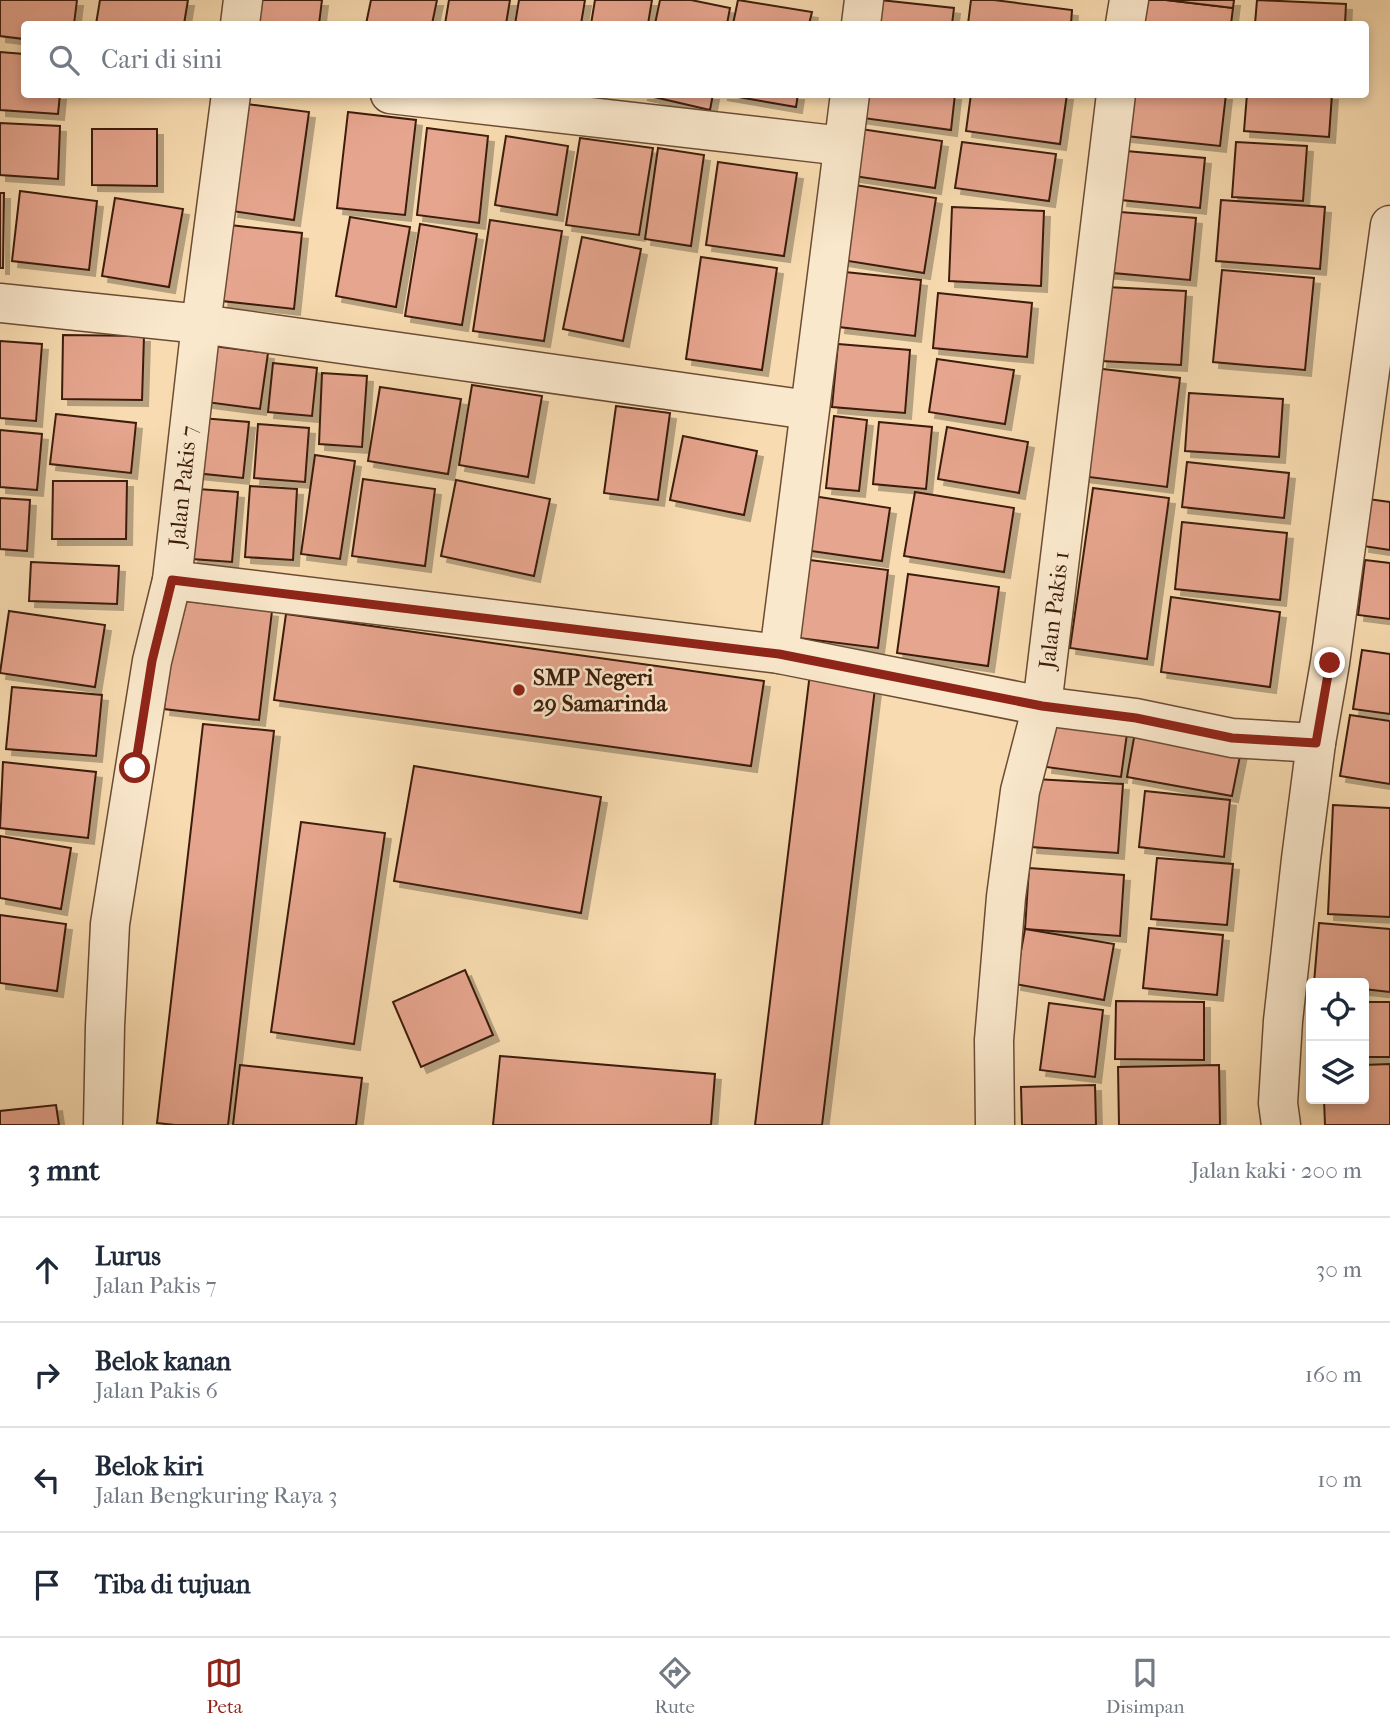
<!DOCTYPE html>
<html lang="id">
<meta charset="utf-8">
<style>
:root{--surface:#fff;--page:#f6f6f7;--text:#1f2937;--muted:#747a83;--line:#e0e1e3;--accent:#8f2418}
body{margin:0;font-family:"IM FELL French Canon",serif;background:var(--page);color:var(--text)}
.controls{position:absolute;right:21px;bottom:21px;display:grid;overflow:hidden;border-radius:7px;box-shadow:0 4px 10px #0003}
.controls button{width:63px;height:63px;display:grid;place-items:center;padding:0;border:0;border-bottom:2px solid var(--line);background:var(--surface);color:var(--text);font:35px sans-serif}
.stop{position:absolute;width:21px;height:21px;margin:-16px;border:5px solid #8f2418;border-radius:50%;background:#fff}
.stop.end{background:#8f2418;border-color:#fff;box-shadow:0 2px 7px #0008}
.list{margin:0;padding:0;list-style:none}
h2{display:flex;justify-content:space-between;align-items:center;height:91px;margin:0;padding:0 28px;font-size:30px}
h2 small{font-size:23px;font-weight:400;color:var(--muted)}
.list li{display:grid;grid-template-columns:46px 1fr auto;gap:21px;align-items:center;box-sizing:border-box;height:105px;padding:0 28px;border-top:2px solid var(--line)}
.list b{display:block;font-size:26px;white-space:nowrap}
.list p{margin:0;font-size:23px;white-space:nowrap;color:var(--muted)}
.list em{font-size:23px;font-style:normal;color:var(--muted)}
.icon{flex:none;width:38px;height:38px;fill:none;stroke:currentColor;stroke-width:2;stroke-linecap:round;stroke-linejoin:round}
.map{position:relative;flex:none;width:1390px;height:1125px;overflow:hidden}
.search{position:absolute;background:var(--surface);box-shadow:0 4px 10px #0003;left:21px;right:21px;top:21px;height:77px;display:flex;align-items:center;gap:18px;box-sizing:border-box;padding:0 24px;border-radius:7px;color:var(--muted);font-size:26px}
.sheet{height:511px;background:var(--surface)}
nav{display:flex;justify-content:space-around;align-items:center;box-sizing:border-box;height:98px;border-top:2px solid var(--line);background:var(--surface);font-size:19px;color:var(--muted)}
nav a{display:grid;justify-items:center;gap:4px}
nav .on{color:var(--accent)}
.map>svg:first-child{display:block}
</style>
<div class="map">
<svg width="1390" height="1125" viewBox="0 0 1390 1125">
<defs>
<filter id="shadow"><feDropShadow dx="6" dy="6" stdDeviation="0" flood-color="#0004"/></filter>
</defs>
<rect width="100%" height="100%" fill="#f8dbb0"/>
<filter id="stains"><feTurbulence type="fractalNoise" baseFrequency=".00286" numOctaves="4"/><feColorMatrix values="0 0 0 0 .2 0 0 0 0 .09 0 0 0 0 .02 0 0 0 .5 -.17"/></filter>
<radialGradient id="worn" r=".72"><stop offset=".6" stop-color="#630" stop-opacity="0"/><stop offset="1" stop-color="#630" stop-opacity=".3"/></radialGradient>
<g fill="#e6a58e" stroke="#3c1c0b" stroke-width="2" filter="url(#shadow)">
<path d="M0,0H77L74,24H24V39L0,36Z"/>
<path d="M100,0H188L184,24H96Z"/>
<path d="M251,0H322L319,24H248Z"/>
<path d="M371,0H437L432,24H366Z"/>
<path d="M449,0H510L506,24H445Z"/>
<path d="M519,0H585L581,24H515Z"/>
<path d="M595,0H652L648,24H591Z"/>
<path d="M660,0H691L730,8L727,24H655Z"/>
<path d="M738,0L812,12L809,24H733Z"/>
<path d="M880,0L954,8L952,24H872Z"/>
<path d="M971,0H994L1072,10L1071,24H968Z"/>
<path d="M1142,0H1166L1233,8L1231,24H1139Z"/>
<path d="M1166,0H1234L1233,8Z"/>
<path d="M1257,0L1346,4L1345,24H1255Z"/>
<path d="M0,52L24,54V94H60L58,114L0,110Z"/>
<path d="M641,94H713L710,110Z"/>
<path d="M721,94H798L796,107Z"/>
<path d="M860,94H955L951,130L856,117Z"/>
<path d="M971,94H1067L1060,144L966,131Z"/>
<path d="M1130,94H1226L1220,146L1126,136Z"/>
<path d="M1247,94H1332L1329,137L1244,131Z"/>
<path d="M247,104L309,112L294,220L232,211Z"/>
<path d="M348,112L416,120L405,215L337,208Z"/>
<path d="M0,123L60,126L58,179L0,175Z"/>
<path d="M427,128L488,136L479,223L417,215Z"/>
<path d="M854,128L942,141L935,188L847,175Z"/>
<path d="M92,129H157V186L92,185Z"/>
<path d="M506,136L568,146L557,215L495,205Z"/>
<path d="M580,138L653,148L639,235L566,225Z"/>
<path d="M962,142L1056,154L1049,201L955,188Z"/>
<path d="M1236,142L1307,146L1303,201L1232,197Z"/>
<path d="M658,148L704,155L691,246L645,239Z"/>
<path d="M1126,151L1205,158L1200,208L1121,200Z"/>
<path d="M718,162L797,173L784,256L706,245Z"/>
<path d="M855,185L936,198L924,273L842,260Z"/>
<path d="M20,191L97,201L89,270L12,261Z"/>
<path d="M0,193H4L3,268H0Z"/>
<path d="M115,198L183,209L169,287L102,276Z"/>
<path d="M1221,200L1325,207L1320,269L1216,261Z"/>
<path d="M952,207L1044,211L1041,286L949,281Z"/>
<path d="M1107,211L1196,218L1190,280L1102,272Z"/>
<path d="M350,217L410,227L396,307L336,296Z"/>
<path d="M490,220L562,231L544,341L473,331Z"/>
<path d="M420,224L477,234L462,325L405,316Z"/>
<path d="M230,225L302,233L294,309L222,301Z"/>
<path d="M582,237L641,249L623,341L563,329Z"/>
<path d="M701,257L777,268L762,370L686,359Z"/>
<path d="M1222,270L1314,278L1305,370L1213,362Z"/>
<path d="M845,272L921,280L915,336L839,327Z"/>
<path d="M1106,287L1186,291L1181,365L1101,361Z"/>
<path d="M938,293L1032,303L1027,357L933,348Z"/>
<path d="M63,335L144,336L142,400L62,399Z"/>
<path d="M0,341L42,344L36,421L0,418Z"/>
<path d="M838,344L910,350L905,413L832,407Z"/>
<path d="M213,346L268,353L260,409L206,402Z"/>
<path d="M937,359L1014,370L1005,424L929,412Z"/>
<path d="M273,363L317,368L312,416L268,412Z"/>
<path d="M1094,368L1180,378L1167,487L1081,476Z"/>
<path d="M322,373L367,376L362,447L319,444Z"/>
<path d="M472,385L542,396L528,477L459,465Z"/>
<path d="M380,387L461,399L448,474L368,461Z"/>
<path d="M1189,393L1283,399L1279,457L1185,451Z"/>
<path d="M616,406L670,413L658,500L604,493Z"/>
<path d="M56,414L136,423L131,473L50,464Z"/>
<path d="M834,416L867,420L859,491L826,488Z"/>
<path d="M201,418L249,422L243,478L195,473Z"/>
<path d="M879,422L932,427L926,489L873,484Z"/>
<path d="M258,424L309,428L305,482L254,478Z"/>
<path d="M947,427L1028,442L1019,493L938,479Z"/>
<path d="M0,430L42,434L37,490L0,487Z"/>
<path d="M683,436L757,451L744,515L670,500Z"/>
<path d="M315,455L355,461L340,559L301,554Z"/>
<path d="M1187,462L1289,473L1284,518L1182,507Z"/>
<path d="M363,479L435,489L425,566L352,556Z"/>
<path d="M456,480L550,499L534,576L441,556Z"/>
<path d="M53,481H127L126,539H52Z"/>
<path d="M250,486L297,489L293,560L245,557Z"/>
<path d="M1093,488L1169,498L1147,659L1070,648Z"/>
<path d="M198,489L238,492L232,562L192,559Z"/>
<path d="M915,492L1014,508L1004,572L904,556Z"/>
<path d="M813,496L890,508L882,561L804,550Z"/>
<path d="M0,498L30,500L27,551L0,549Z"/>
<path d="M1368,499L1390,502V550L1363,546Z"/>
<path d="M1182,522L1287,533L1280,600L1175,589Z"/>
<path d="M802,559L888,570L878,648L791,637Z"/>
<path d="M1365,560L1390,563V619L1358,615Z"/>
<path d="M31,562L119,566L117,604L29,601Z"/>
<path d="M908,574L999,587L988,666L897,653Z"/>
<path d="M1171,597L1280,612L1270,687L1161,672Z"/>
<path d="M178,600L272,611L259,720L164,709Z"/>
<path d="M9,611L105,625L95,687L0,673Z"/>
<path d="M286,614L764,681L751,766L274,700Z"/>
<path d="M1362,650L1390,654V714L1353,709Z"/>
<path d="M810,673L876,680L822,1125H755Z"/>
<path d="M12,687L102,695L96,756L6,749Z"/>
<path d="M1350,715L1390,721V784L1340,776Z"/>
<path d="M1053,716L1128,726L1121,777L1046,767Z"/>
<path d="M1137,721L1243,741L1232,796L1127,777Z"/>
<path d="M203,724L274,731L228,1125H175L157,1123Z"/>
<path d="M3,762L96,772L88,838L0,828Z"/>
<path d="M414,766L601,797L581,913L394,881Z"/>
<path d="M1035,779L1123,784L1118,853L1031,847Z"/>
<path d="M1145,791L1230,800L1224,857L1139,847Z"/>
<path d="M1333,805L1390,808V917L1328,914Z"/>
<path d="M301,822L385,833L354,1044L271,1032Z"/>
<path d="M0,836L71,848L61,909L0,898Z"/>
<path d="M1157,858L1233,864L1227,925L1151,919Z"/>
<path d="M1029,868L1124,875L1120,936L1025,929Z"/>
<path d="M0,915L66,924L57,991L0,983Z"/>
<path d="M1319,923L1390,929V992L1364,989V983H1314Z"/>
<path d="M1149,928L1223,935L1217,995L1143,988Z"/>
<path d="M1025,929L1114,944L1104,1000L1015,984Z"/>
<path d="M465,970L493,1035L421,1067L393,1002Z"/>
<path d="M1116,1001L1204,1002V1060L1115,1059Z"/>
<rect x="1364" y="1002" width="26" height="55"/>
<path d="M1049,1003L1103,1010L1095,1077L1040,1070Z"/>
<path d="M1308,1003H1311V1058H1309Z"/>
<path d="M500,1056L715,1074L711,1125H493Z"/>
<path d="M1390,1064V1125H1325L1324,1099H1364V1065Z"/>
<path d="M240,1065L362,1078L356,1125H233Z"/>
<path d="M1219,1065L1220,1125H1119L1118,1067Z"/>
<path d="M1095,1085L1096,1125H1022L1021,1087Z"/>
<path d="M56,1105L59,1125H0V1111Z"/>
</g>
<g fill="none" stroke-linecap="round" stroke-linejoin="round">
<defs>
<g id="minor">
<path d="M240,24L243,0"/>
<path d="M861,24L864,0"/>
<path d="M1125,24L1129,0"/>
<path d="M390,94L843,146"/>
<path d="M0,303L201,324L809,410"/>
<path d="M172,580L779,654L1042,706L1136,718L1232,738L1316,743"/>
<path d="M779,654L850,94"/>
<path d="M103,1125L105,1026L110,924L152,661L172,580L201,324L231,94"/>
<path d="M995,1125L994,1040L1006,897L1020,791L1042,706L1116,94"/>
<path d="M1281,1125L1278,1103L1283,1021L1301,859L1316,743L1330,663L1390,225"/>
</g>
</defs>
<use href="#minor" stroke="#6b4c34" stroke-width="41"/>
<use href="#minor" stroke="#fae8cc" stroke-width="38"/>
</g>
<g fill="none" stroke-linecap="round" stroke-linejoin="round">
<path stroke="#8f2418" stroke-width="9" d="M135,768L152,661L172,580L779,654L1042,706L1136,718L1232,738L1316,743L1330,663"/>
</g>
<circle fill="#8f2418" stroke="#fae8cc" stroke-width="2.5" cx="519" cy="690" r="7"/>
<g text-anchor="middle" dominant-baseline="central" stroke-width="5" stroke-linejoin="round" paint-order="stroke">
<g font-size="23" fill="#3c1c0b" stroke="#fae8cc">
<text transform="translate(183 486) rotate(-84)">Jalan Pakis 7</text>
<text transform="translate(1054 610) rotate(-83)">Jalan Pakis 1</text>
</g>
<g font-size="23" font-weight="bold" fill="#3c1c0b" stroke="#fae8cc" text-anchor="start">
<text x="533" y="677">SMP Negeri<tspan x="533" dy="26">29 Samarinda</tspan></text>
</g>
</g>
<rect width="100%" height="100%" filter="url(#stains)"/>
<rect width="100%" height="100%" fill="url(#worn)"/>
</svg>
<div class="controls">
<button><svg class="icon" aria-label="locate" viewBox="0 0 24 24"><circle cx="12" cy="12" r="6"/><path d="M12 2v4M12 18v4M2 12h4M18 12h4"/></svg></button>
<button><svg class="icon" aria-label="layers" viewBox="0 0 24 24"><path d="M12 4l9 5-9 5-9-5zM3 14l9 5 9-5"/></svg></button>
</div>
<div class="stop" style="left:135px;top:768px"></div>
<div class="stop end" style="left:1330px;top:663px"></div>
<div class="search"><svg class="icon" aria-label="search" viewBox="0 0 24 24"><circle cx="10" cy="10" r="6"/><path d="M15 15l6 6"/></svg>Cari di sini</div>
</div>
<section class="sheet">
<h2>3 mnt<small>Jalan kaki · 200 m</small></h2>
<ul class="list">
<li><svg class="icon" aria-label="ahead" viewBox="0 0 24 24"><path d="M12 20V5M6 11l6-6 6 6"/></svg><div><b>Lurus</b><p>Jalan Pakis 7</p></div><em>30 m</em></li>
<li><svg class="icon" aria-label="right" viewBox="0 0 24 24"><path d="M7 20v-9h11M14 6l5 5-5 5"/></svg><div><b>Belok kanan</b><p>Jalan Pakis 6</p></div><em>160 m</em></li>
<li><svg class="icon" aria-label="left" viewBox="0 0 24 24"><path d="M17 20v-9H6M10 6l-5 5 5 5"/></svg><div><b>Belok kiri</b><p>Jalan Bengkuring Raya 3</p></div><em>10 m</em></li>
<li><svg class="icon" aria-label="arrive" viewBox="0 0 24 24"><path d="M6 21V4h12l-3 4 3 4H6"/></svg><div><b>Tiba di tujuan</b></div></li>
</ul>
</section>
<nav>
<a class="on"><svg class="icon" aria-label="map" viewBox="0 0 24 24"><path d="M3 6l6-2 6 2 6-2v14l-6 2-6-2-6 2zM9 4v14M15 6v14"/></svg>Peta</a>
<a><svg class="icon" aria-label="directions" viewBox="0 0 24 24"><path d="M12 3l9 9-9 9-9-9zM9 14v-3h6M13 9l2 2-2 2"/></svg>Rute</a>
<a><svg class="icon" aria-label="saved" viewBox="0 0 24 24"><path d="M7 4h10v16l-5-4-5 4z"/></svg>Disimpan</a>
</nav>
